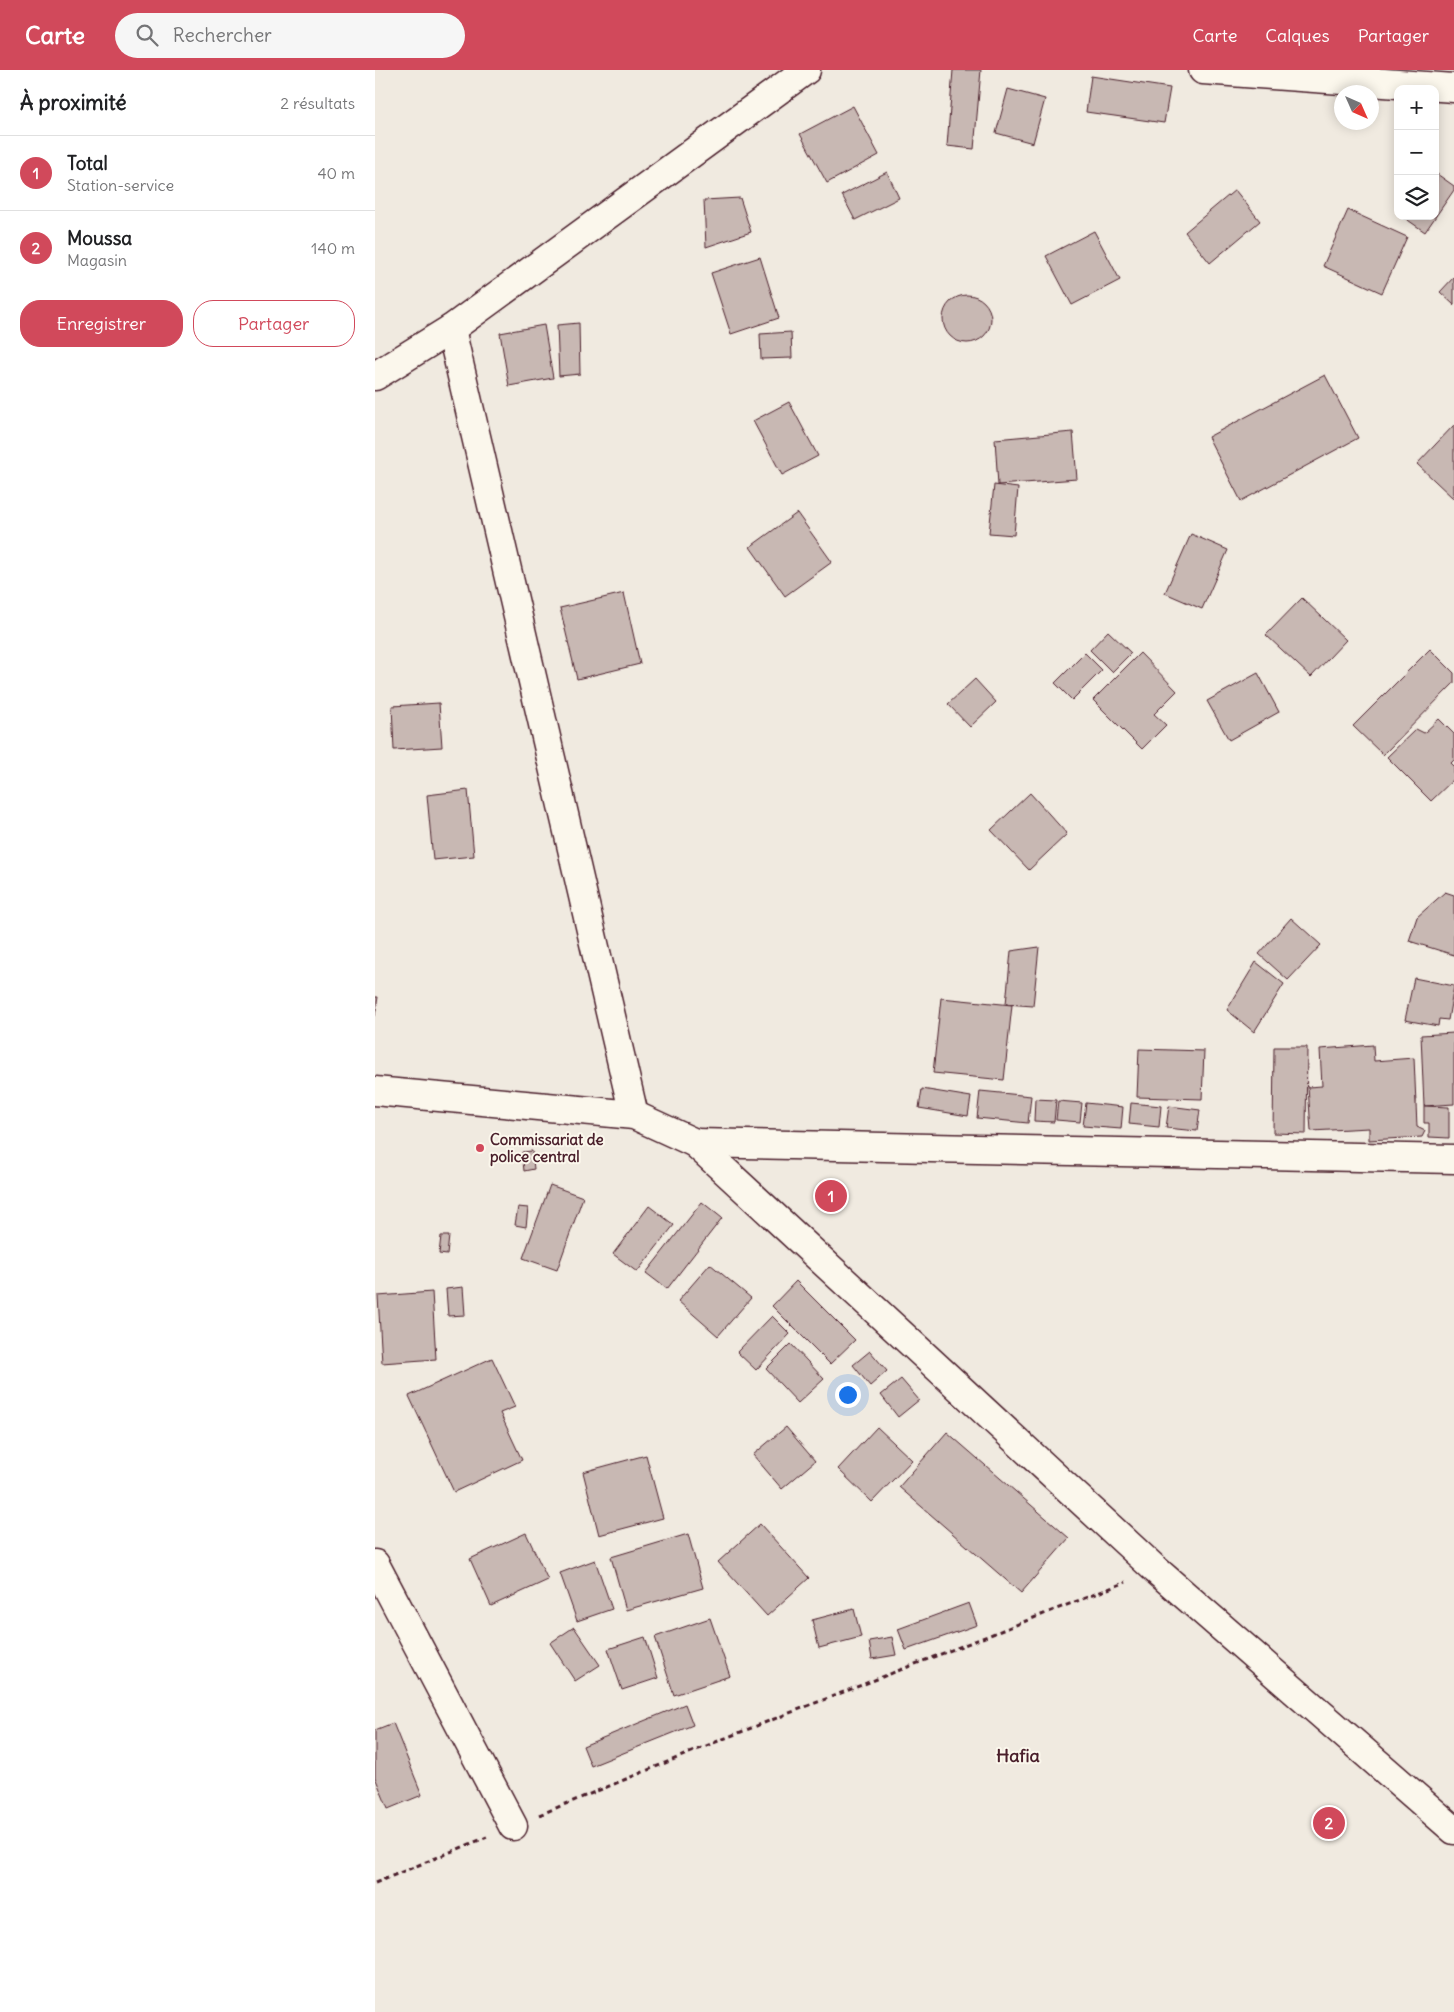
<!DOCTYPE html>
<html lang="fr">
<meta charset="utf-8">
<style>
:root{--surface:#fff;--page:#f6f6f6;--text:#202124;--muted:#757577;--line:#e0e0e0;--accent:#d1495b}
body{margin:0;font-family:Delius,sans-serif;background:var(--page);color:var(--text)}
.controls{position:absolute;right:15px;top:15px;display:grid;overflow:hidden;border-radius:10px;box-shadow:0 2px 12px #0003}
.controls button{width:45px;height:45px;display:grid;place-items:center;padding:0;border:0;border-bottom:1px solid var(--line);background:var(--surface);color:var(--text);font:25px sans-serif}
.compass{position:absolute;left:959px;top:15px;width:45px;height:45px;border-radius:50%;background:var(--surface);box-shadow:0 2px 12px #0003;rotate:135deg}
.you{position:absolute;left:472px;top:1324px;width:18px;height:18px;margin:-12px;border:4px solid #fff;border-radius:50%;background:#1a73e8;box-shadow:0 0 0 8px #1a73e833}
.badge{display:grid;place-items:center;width:32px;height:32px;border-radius:50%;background:var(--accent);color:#fff;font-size:16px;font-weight:700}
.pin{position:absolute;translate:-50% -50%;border:2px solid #fff;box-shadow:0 1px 5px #0006}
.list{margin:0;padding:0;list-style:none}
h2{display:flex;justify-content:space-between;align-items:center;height:65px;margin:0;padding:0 20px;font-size:21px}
h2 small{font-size:16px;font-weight:400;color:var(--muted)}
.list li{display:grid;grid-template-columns:32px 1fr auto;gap:15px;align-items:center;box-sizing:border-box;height:75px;padding:0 20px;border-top:1px solid var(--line)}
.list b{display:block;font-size:19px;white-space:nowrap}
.list p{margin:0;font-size:16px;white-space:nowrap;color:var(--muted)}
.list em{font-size:16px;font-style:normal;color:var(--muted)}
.actions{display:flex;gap:10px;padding:15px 20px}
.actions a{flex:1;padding:11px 0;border:1px solid var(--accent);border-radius:20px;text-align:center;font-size:18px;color:var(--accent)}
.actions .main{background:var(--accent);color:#fff}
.icon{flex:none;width:28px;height:28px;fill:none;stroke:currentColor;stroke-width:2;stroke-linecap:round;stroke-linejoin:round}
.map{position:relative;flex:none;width:1079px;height:1942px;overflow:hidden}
header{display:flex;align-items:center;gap:30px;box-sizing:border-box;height:70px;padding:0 25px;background:var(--accent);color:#fff}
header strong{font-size:24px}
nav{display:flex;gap:28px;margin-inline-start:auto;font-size:18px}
.search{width:350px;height:45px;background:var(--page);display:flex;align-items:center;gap:12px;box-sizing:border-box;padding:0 18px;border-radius:28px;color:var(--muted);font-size:19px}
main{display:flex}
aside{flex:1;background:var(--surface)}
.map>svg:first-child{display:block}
</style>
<header>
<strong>Carte</strong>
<div class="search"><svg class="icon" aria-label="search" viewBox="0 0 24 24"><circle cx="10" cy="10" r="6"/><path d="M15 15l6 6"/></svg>Rechercher</div>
<nav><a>Carte</a><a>Calques</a><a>Partager</a></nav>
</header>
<main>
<aside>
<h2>À proximité<small>2 résultats</small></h2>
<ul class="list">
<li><span class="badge">1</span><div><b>Total</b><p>Station-service</p></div><em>40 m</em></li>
<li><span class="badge">2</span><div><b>Moussa</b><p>Magasin</p></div><em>140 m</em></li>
</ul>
<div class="actions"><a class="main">Enregistrer</a><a>Partager</a></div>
</aside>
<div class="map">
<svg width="1079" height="1942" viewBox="0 0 1079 1942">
<rect width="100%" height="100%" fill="#f0eae0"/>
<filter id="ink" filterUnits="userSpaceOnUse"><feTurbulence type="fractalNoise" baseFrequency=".02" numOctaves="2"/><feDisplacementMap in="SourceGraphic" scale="10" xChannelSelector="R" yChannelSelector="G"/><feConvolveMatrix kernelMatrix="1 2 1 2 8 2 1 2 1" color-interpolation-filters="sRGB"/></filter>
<g filter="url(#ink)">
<g fill="#c8b8b3" stroke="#4a1f2b">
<path d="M578,0H606L599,79L572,76Z"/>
<path d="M716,6L795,18L789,53L711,42Z"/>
<path d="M633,19L670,29L658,73L621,63Z"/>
<path d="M478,36L504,85L452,113L425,64Z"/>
<path d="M512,102L524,128L480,150L467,125Z"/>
<path d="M1062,104L1079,116V120L1050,162L1027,146H1060Z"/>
<path d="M860,120L885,151L835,193L810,162Z"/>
<path d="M365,128L376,162L331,177L329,130Z"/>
<path d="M973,140L1032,167L1007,223L948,196Z"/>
<path d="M719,161L745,210L697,235L671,186Z"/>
<path d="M385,187L404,248L356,264L336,203Z"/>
<path d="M1079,207V235L1065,222Z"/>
<circle cx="592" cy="249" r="24"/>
<path d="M204,253L205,304L184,306L182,255Z"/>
<path d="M169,255L178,308L134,316L125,263Z"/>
<path d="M416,262L417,288L386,289L385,264Z"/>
<path d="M950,305L983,368L866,431L833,367Z"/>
<path d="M414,332L443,386L407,405L378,351Z"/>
<path d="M1079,355V427L1078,428L1042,394Z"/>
<path d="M698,362L702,409L623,415L620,369Z"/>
<path d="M619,415L643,418L639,465L614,463Z"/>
<path d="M422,443L457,492L410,526L375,477Z"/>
<path d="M816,464L853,480L827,539L790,523Z"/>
<path d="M249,523L265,594L202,609L185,538Z"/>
<path d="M927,528L971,570L936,607L891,565Z"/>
<path d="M733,561L756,583L737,602L715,580Z"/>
<path d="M1055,579L1079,603V613L1008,685L978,656Z"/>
<path d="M710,583L727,600L697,630L680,613Z"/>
<path d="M765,583L802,621L779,644L791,655L767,679L718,630Z"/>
<path d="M883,603L904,642L854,670L832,631Z"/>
<path d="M600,609L621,632L595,657L573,634Z"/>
<path d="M64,633L67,677L19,680L17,636Z"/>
<path d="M1064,649L1079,664V690L1076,693L1079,696V709L1056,731L1012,687L1041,659L1049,663Z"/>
<path d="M93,720L99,786L58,790L52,725Z"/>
<path d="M655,723L692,764L654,800L616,760Z"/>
<path d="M1070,822L1079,825V885L1034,871L1042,847Z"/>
<path d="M916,848L946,875L913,910L884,884Z"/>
<path d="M664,877L658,936L631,934L636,881Z"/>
<path d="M881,892L909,914L879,962L852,940Z"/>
<path d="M1039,908L1079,916L1073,950L1064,949L1063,956L1030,950Z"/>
<path d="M0,927H3L0,946Z"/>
<path d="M566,928L637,935L629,1010L558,1003Z"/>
<path d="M1079,963V1034L1049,1036L1046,965Z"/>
<path d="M998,975L999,991L1039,988L1042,1057L1050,1061L1047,1067L994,1070V1058L936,1061L933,1017L947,1016L945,979Z"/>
<path d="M899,977H932L931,1064L898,1063Z"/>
<path d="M764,979L829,981L827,1029L762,1027Z"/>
<path d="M547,1019L596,1027L593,1046L544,1038Z"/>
<path d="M605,1021L656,1026L653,1053L602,1048Z"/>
<path d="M660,1029L681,1030L679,1052L659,1051Z"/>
<path d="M683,1031L707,1033L705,1052L681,1050Z"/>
<path d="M711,1033L748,1037L746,1059L708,1056Z"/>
<path d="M756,1033L786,1036L784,1057L754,1054Z"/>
<path d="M794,1036L825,1040L822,1061L791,1058Z"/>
<path d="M1049,1036L1074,1037V1068L1054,1067V1053H1049Z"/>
<path d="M157,1081L159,1099L149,1101L147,1082Z"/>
<path d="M175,1115L208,1127L182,1200L148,1188Z"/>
<path d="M327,1132L347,1148L292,1219L271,1203Z"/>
<path d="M274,1136L299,1155L262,1202L238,1184Z"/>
<path d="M143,1137L153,1138L151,1157L140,1155Z"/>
<path d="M66,1166H74L72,1185L64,1184Z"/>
<path d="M335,1194L376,1228L343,1266L303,1231Z"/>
<path d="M421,1211L480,1270L455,1294L397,1236Z"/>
<path d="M88,1217L90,1245L73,1246L71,1219Z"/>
<path d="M57,1222L61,1289L7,1293L3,1226Z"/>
<path d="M397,1246L415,1264L381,1300L362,1282Z"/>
<path d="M416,1274L449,1309L423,1333L391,1299Z"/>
<path d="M495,1281L512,1301L495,1316L478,1295Z"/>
<path d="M117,1288L140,1337L125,1343L147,1390L79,1422L34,1326Z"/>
<path d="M526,1309L544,1330L523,1347L506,1325Z"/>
<path d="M411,1357L440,1391L407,1419L378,1385Z"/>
<path d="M502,1357L537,1390L497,1432L463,1399Z"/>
<path d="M572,1362L694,1468L646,1523L524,1417Z"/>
<path d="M271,1385L288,1448L224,1465L208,1402Z"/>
<path d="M385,1454L434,1508L392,1546L343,1492Z"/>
<path d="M151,1463L173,1510L116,1536L95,1489Z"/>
<path d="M313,1464L328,1518L251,1540L236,1487Z"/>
<path d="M220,1490L237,1539L202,1551L185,1503Z"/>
<path d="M594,1533L602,1555L531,1580L523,1559Z"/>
<path d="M479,1539L486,1567L444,1578L437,1550Z"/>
<path d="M335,1548L355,1606L299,1625L280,1567Z"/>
<path d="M199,1557L225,1595L200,1611L175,1573Z"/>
<path d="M270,1567L283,1608L247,1620L233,1579Z"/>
<path d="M517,1567L521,1585L497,1589L494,1571Z"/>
<path d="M310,1634L318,1655L216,1696L208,1676Z"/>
<path d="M18,1653L47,1725L13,1739L0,1707V1660Z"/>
</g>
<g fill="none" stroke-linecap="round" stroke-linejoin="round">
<defs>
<g id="minor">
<path d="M828,0L1079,18"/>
<path d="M76,259L259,1045"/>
<path d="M0,306L76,259L431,0"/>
<path d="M0,1494L138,1756"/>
</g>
<g id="primary">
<path d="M0,1021L259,1045L320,1073L781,1500L1079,1760"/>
<path d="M320,1073L1079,1089"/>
</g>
</defs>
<use href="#minor" stroke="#4a1f2b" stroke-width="31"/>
<use href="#primary" stroke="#4a1f2b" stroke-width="31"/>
<g stroke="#4a1f2b" stroke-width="3" stroke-dasharray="5 4" stroke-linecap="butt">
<path d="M164,1745L353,1667L751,1512"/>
<path d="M0,1813L112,1767"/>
</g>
<use href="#minor" stroke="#fbf7ec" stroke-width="28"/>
<use href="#primary" stroke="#fbf7ec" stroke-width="28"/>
</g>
</g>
<circle fill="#d1495b" stroke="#fbf7ec" stroke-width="2" cx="105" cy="1078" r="5"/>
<g text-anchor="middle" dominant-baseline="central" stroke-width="4" stroke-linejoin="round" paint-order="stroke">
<g font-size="15" font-weight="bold" fill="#4a1f2b" stroke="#fbf7ec" text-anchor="start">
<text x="115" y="1069">Commissariat de<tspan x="115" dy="17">police central</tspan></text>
</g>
<g font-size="18" font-weight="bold" fill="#4a1f2b" stroke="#fbf7ec">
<text x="643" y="1685">Hafia</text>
</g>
</g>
</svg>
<div class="controls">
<button>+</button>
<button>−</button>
<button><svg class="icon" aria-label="layers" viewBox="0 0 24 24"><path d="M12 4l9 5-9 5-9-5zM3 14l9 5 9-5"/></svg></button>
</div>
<svg class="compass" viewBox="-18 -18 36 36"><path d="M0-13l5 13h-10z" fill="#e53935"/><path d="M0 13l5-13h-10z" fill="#757577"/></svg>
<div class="you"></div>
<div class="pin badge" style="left:456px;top:1126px">1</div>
<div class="pin badge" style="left:954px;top:1753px">2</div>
</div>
</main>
